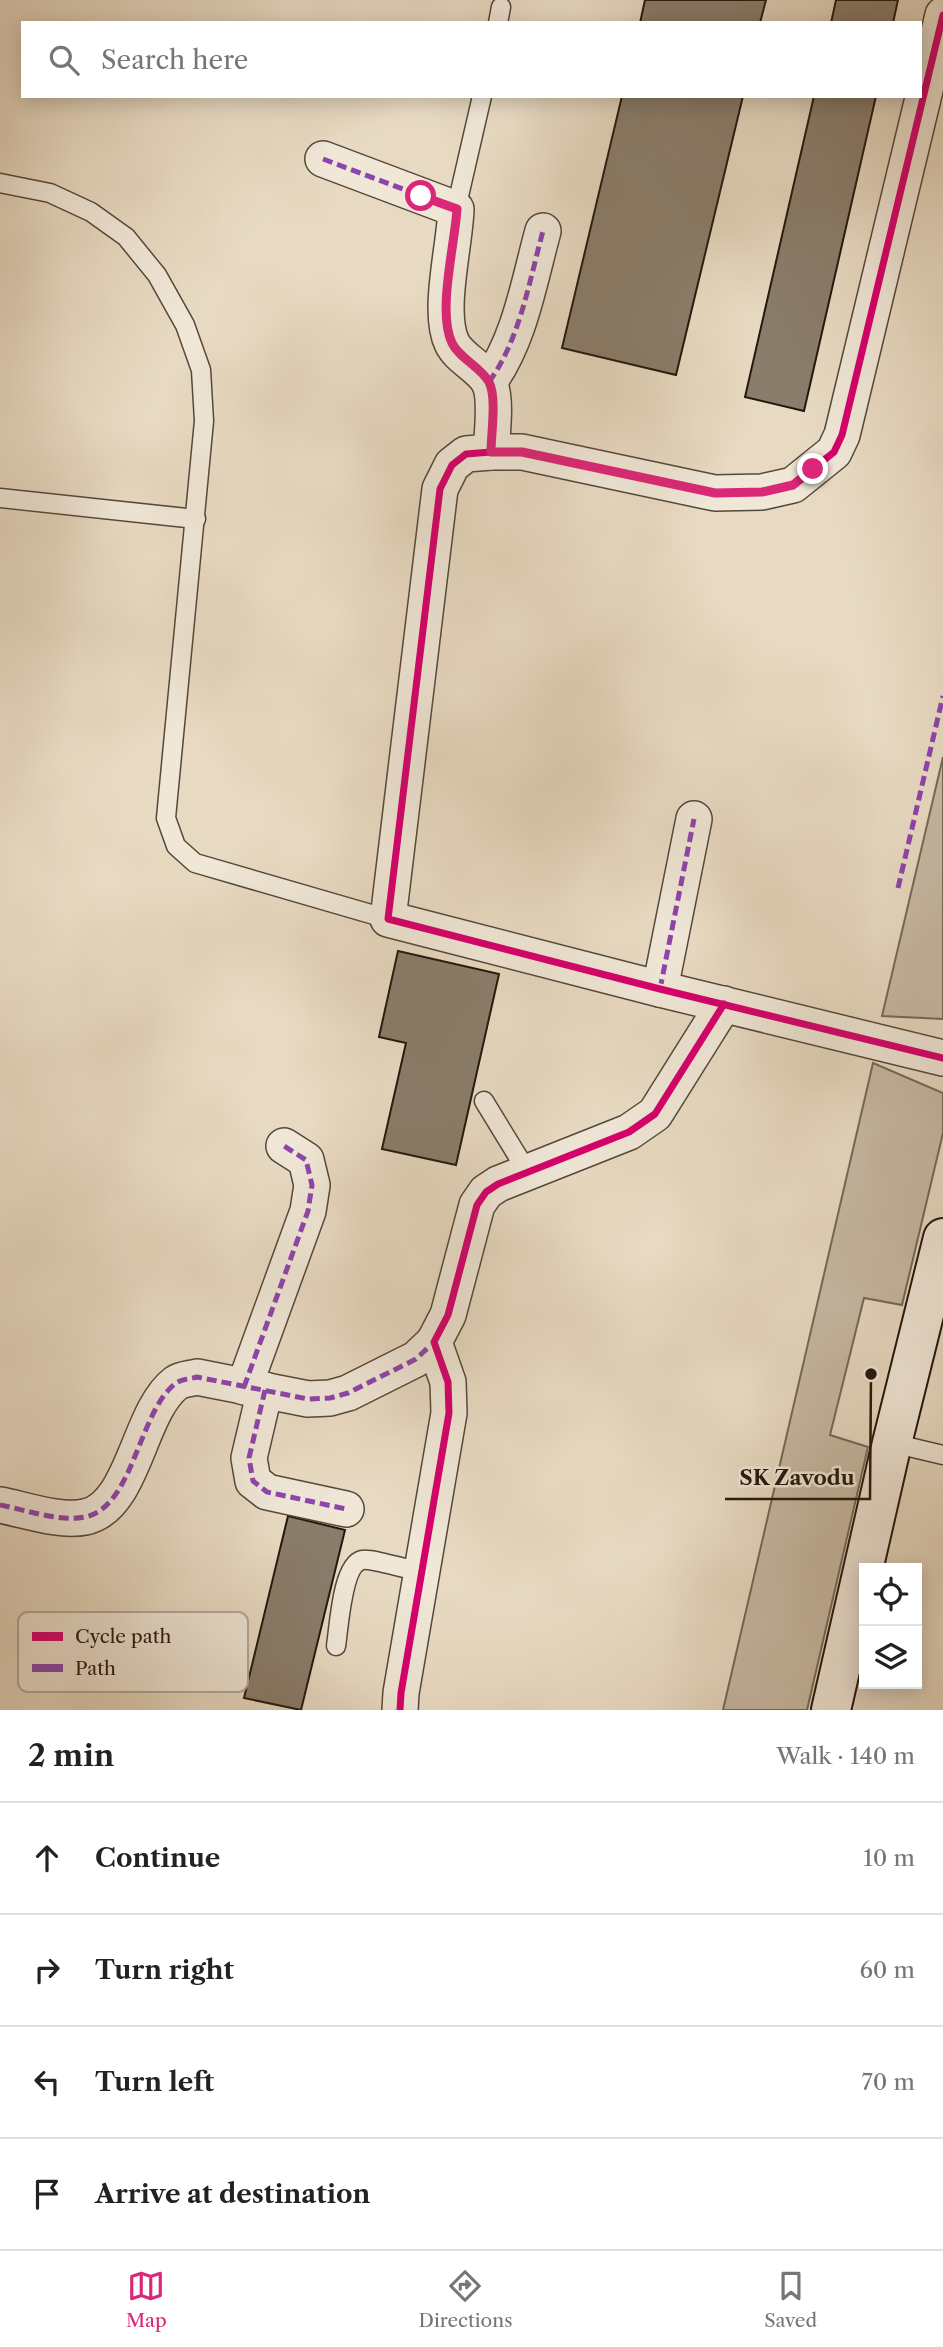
<!DOCTYPE html>
<meta charset="utf-8">
<style>
:root{--surface:#fff;--page:#f2f2f2;--text:#222;--muted:#767676;--line:#e0e0e0;--accent:#db2777}
body{margin:0;font-family:"Libre Caslon Text",serif;background:var(--page);color:var(--text)}
.controls{position:absolute;right:21px;bottom:21px;display:grid;overflow:hidden;border-radius:0px;box-shadow:0 4px 18px #0003}
.controls button{width:63px;height:63px;display:grid;place-items:center;padding:0;border:0;border-bottom:2px solid var(--line);background:var(--surface);color:var(--text);font:35px sans-serif}
.stop{position:absolute;width:21px;height:21px;margin:-16px;border:5px solid #db2777;border-radius:50%;background:#fff}
.stop.end{background:#db2777;border-color:#fff;box-shadow:0 2px 7px #0008}
.list{margin:0;padding:0;list-style:none}
h2{display:flex;justify-content:space-between;align-items:center;height:91px;margin:0;padding:0 28px;font-size:30px}
h2 small{font-size:23px;font-weight:400;color:var(--muted)}
.list li{display:grid;grid-template-columns:46px 1fr auto;gap:21px;align-items:center;box-sizing:border-box;height:112px;padding:0 28px;border-top:2px solid var(--line)}
.list b{display:block;font-size:26px;white-space:nowrap}
.list em{font-size:23px;font-style:normal;color:var(--muted)}
.icon{flex:none;width:38px;height:38px;fill:none;stroke:currentColor;stroke-width:2;stroke-linecap:round;stroke-linejoin:round}
.map{position:relative;flex:none;width:943px;height:1710px;overflow:hidden}
.search{position:absolute;background:var(--surface);box-shadow:0 4px 18px #0003;left:21px;right:21px;top:21px;height:77px;display:flex;align-items:center;gap:18px;box-sizing:border-box;padding:0 24px;border-radius:0px;color:var(--muted);font-size:26px}
.sheet{height:539px;background:var(--surface)}
nav{display:flex;justify-content:space-around;align-items:center;box-sizing:border-box;height:98px;border-top:2px solid var(--line);background:var(--surface);font-size:19px;color:var(--muted)}
nav a{display:grid;justify-items:center;gap:4px}
nav .on{color:var(--accent)}
.map>svg:first-child{display:block}
</style>
<div class="map">
<svg width="943" height="1710" viewBox="0 0 943 1710">
<rect width="100%" height="100%" fill="#e8dac2"/>
<filter id="stains"><feTurbulence type="fractalNoise" baseFrequency=".00286" numOctaves="4"/><feColorMatrix values="0 0 0 0 .2 0 0 0 0 .09 0 0 0 0 .02 0 0 0 .5 -.17"/></filter>
<radialGradient id="worn" r=".72"><stop offset=".6" stop-color="#630" stop-opacity="0"/><stop offset="1" stop-color="#630" stop-opacity=".3"/></radialGradient>
<g fill="#c7b9a3" stroke="#766858" stroke-width="2">
<path d="M943,757V1019L882,1016Z"/>
<path d="M873,1063L943,1093V1133L902,1305L864,1298L830,1435L868,1447L807,1710H723Z"/>
</g>
<g fill="#8a7d6b" stroke="#24180d" stroke-width="2">
<path d="M645,0H766L760,23H640Z"/>
<path d="M836,0H898L893,23H831Z"/>
<path d="M622,96H743L676,375L562,348Z"/>
<path d="M814,96H876L804,411L745,397Z"/>
<path d="M398,951L499,974L456,1165L382,1149L406,1043L379,1037Z"/>
<path d="M288,1516L345,1530L301,1710L244,1698Z"/>
</g>
<g fill="none" stroke-linecap="round" stroke-linejoin="round">
<defs>
<g id="lane">
<path d="M498,23L501,7"/>
<path d="M0,183L50,193L91,212L126,237L157,275L185,325L201,370L204,421L166,818L176,846L195,863L388,919"/>
<path d="M456,209L482,96"/>
<path d="M0,498L196,519"/>
<path d="M484,1101L528,1173"/>
<path d="M892,1443L943,1455"/>
<path d="M336,1646C339,1627 342,1565 362,1560C371,1558 410,1570 421,1572"/>
</g>
<g id="street">
<path d="M943,15L842,435L834,452L793,485L762,492L715,493L522,452H491L466,454L452,465L440,489L388,919L660,989L943,1058"/>
<path d="M323,159L456,209C455,245 437,312 452,343C459,358 481,367 489,382C497,398 492,434 491,452"/>
<path d="M489,382C520,339 529,282 543,231"/>
<path d="M660,989L694,819"/>
<path d="M244,1387L308,1211L312,1185L306,1160L284,1146"/>
<path d="M265,1390L249,1458L253,1481L267,1492L346,1509"/>
<path d="M0,1505C26,1510 59,1522 85,1517C134,1507 138,1412 176,1383C182,1379 190,1379 197,1377L308,1399L330,1398L348,1393L416,1359L434,1342"/>
<path d="M400,1710L401,1693L449,1413L448,1382L434,1342L448,1315L477,1205L486,1192L498,1184L629,1132L655,1114L724,1004"/>
</g>
<path id="secondary" d="M831,1710L892,1443L943,1238"/>
</defs>
<use href="#lane" stroke="#55483a" stroke-width="21"/>
<use href="#street" stroke="#55483a" stroke-width="38"/>
<use href="#secondary" stroke="#24180d" stroke-width="42"/>
<use href="#lane" stroke="#f0e7d7" stroke-width="18"/>
<use href="#street" stroke="#f0e7d7" stroke-width="35"/>
<use href="#secondary" stroke="#f0e7d7" stroke-width="38"/>
<g stroke="#8e44ad" stroke-width="5" stroke-dasharray="10 5" stroke-linecap="butt">
<path d="M323,159L456,209C455,245 437,312 452,343C459,358 481,367 489,382C497,398 492,434 491,452"/>
<path d="M489,382C520,339 529,282 543,231"/>
<path d="M898,888L943,696"/>
<path d="M660,989L694,819"/>
<path d="M244,1387L308,1211L312,1185L306,1160L284,1146"/>
<path d="M265,1390L249,1458L253,1481L267,1492L346,1509"/>
<path d="M0,1505C26,1510 59,1522 85,1517C134,1507 138,1412 176,1383C182,1379 190,1379 197,1377L308,1399L330,1398L348,1393L416,1359L434,1342"/>
</g>
<defs>
<g id="cycleway">
<path d="M943,15L842,435L834,452L793,485L762,492L715,493L522,452H491L466,454L452,465L440,489L388,919L660,989L943,1058"/>
<path d="M400,1710L401,1693L449,1413L448,1382L434,1342L448,1315L477,1205L486,1192L498,1184L629,1132L655,1114L724,1004"/>
</g>
</defs>
<use href="#cycleway" stroke="#f0e7d7" stroke-width="11"/>
<use href="#cycleway" stroke="#d6006c" stroke-width="7"/>
</g>
<g fill="none" stroke-linecap="round" stroke-linejoin="round">
<path stroke="#db2777" stroke-width="9" d="M421,196L457,209C455,244 437,312 452,343C459,358 481,367 489,382C497,398 491,434 491,452H522L715,493L762,492L793,485L813,469"/>
</g>
<rect x="18" y="1612" width="230" height="80" rx="10" fill="#f0e7d7" stroke="#b3a99a" stroke-width="2"/>
<rect x="32" y="1632" width="31" height="9" fill="#d6006c"/>
<rect x="32" y="1664" width="31" height="8" fill="#8e44ad"/>
<g font-size="19" fill="#24180d">
<text x="75" y="1643">Cycle path</text>
<text x="75" y="1675">Path</text>
</g>
<path fill="none" stroke="#24180d" stroke-width="2.5" d="M871 1374L870 1499H725"/>
<circle fill="#24180d" stroke="#f0e7d7" stroke-width="2.5" cx="871" cy="1374" r="7"/>
<g font-size="21" text-anchor="middle" font-weight="bold" fill="#24180d" stroke="#f0e7d7" stroke-width="5" stroke-linejoin="round" paint-order="stroke">
<text x="797" y="1485">SK Zavodu</text>
</g>
<rect width="100%" height="100%" filter="url(#stains)"/>
<rect width="100%" height="100%" fill="url(#worn)"/>
</svg>
<div class="controls">
<button><svg class="icon" aria-label="locate" viewBox="0 0 24 24"><circle cx="12" cy="12" r="6"/><path d="M12 2v4M12 18v4M2 12h4M18 12h4"/></svg></button>
<button><svg class="icon" aria-label="layers" viewBox="0 0 24 24"><path d="M12 4l9 5-9 5-9-5zM3 14l9 5 9-5"/></svg></button>
</div>
<div class="stop" style="left:421px;top:196px"></div>
<div class="stop end" style="left:813px;top:469px"></div>
<div class="search"><svg class="icon" aria-label="search" viewBox="0 0 24 24"><circle cx="10" cy="10" r="6"/><path d="M15 15l6 6"/></svg>Search here</div>
</div>
<section class="sheet">
<h2>2 min<small>Walk · 140 m</small></h2>
<ul class="list">
<li><svg class="icon" aria-label="ahead" viewBox="0 0 24 24"><path d="M12 20V5M6 11l6-6 6 6"/></svg><div><b>Continue</b></div><em>10 m</em></li>
<li><svg class="icon" aria-label="right" viewBox="0 0 24 24"><path d="M7 20v-9h11M14 6l5 5-5 5"/></svg><div><b>Turn right</b></div><em>60 m</em></li>
<li><svg class="icon" aria-label="left" viewBox="0 0 24 24"><path d="M17 20v-9H6M10 6l-5 5 5 5"/></svg><div><b>Turn left</b></div><em>70 m</em></li>
<li><svg class="icon" aria-label="arrive" viewBox="0 0 24 24"><path d="M6 21V4h12l-3 4 3 4H6"/></svg><div><b>Arrive at destination</b></div></li>
</ul>
</section>
<nav>
<a class="on"><svg class="icon" aria-label="map" viewBox="0 0 24 24"><path d="M3 6l6-2 6 2 6-2v14l-6 2-6-2-6 2zM9 4v14M15 6v14"/></svg>Map</a>
<a><svg class="icon" aria-label="directions" viewBox="0 0 24 24"><path d="M12 3l9 9-9 9-9-9zM9 14v-3h6M13 9l2 2-2 2"/></svg>Directions</a>
<a><svg class="icon" aria-label="saved" viewBox="0 0 24 24"><path d="M7 4h10v16l-5-4-5 4z"/></svg>Saved</a>
</nav>
